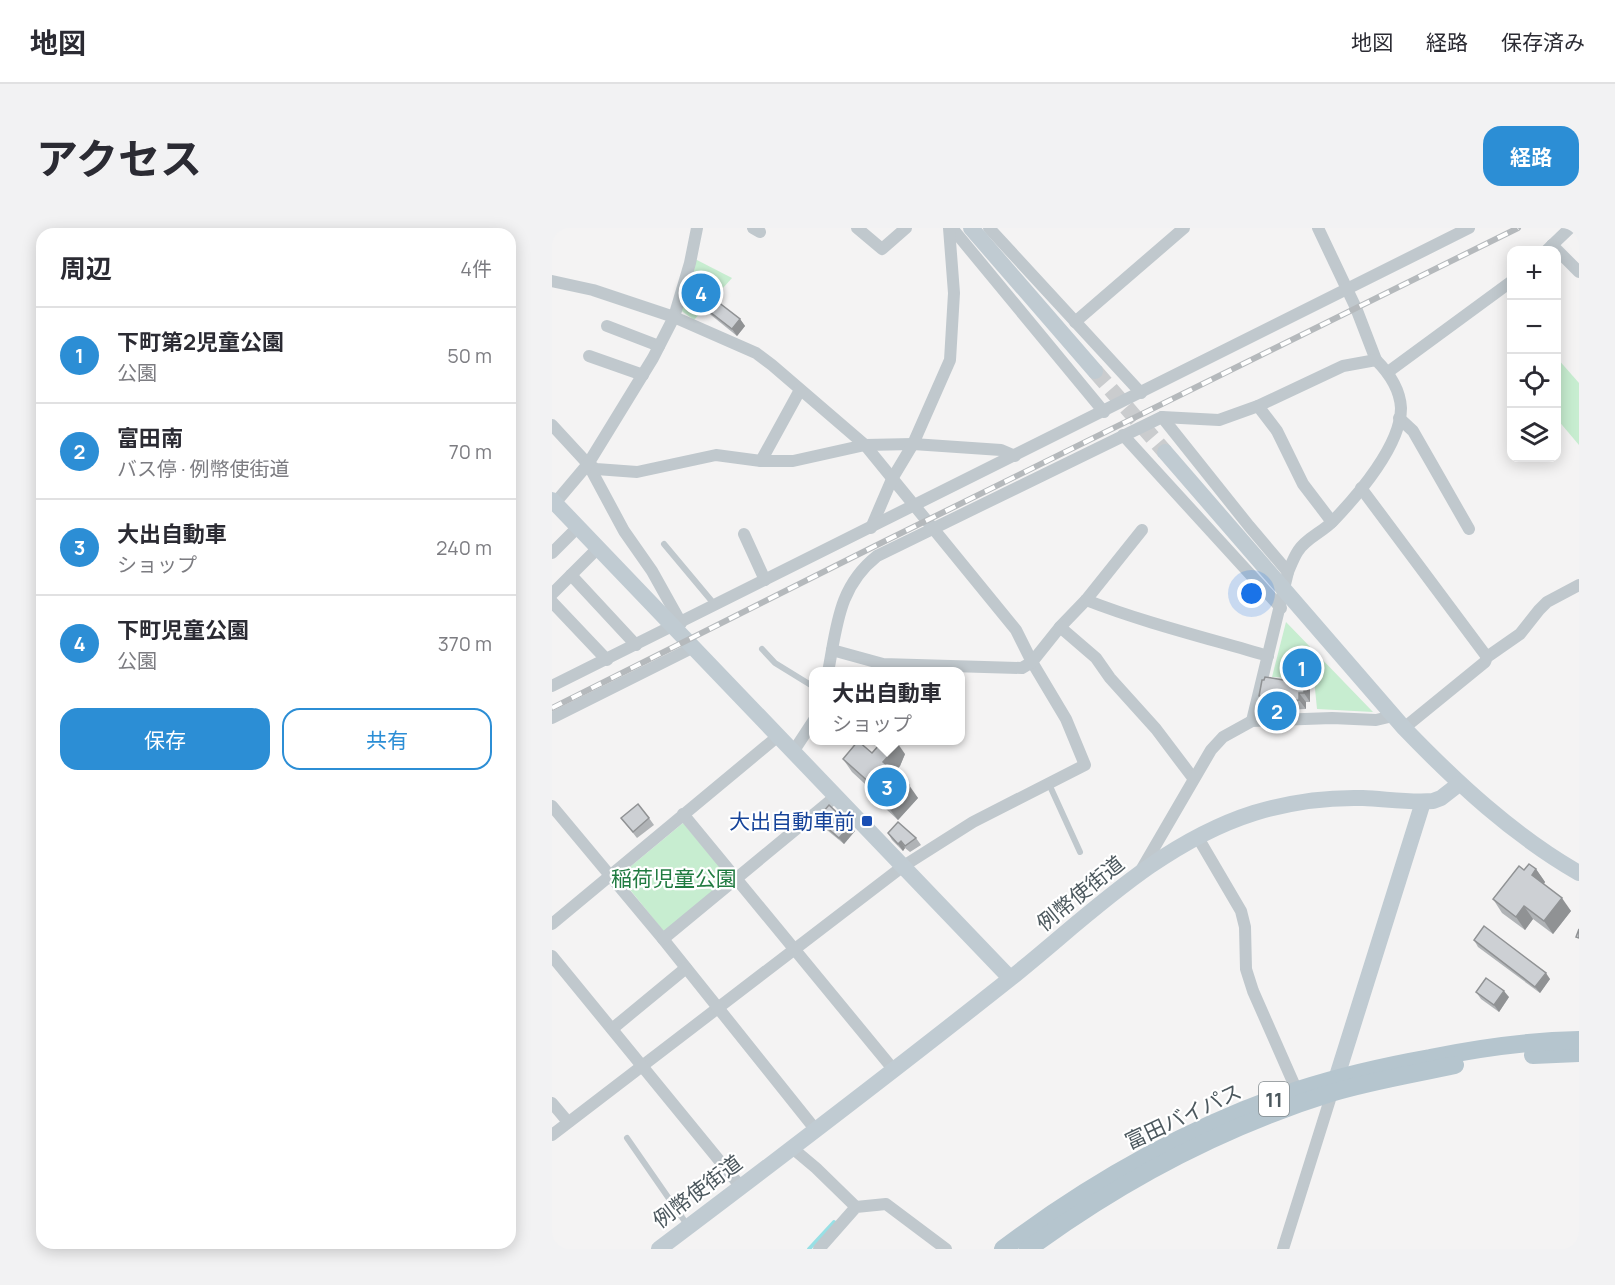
<!DOCTYPE html>
<html lang="ja">
<meta charset="utf-8">
<style>
:root{--surface:#fff;--page:#f2f2f3;--text:#2b2b33;--muted:#7c7c81;--line:#e1e1e2;--accent:#2c8ed5}
body{margin:0;font-family:Manrope,"Noto Sans JP",sans-serif;background:var(--page);color:var(--text)}
.controls{position:absolute;right:18px;top:18px;display:grid;overflow:hidden;border-radius:12px;box-shadow:0 3px 15px #0003}
.controls button{width:54px;height:54px;display:grid;place-items:center;padding:0;border:0;border-bottom:2px solid var(--line);background:var(--surface);color:var(--text);font:30px sans-serif}
.you{position:absolute;left:700px;top:366px;width:21px;height:21px;margin:-15px;border:4px solid #fff;border-radius:50%;background:#1a73e8;box-shadow:0 0 0 9px #1a73e833}
.badge{display:grid;place-items:center;width:39px;height:39px;border-radius:50%;background:var(--accent);color:#fff;font-size:20px;font-weight:700}
.pin{position:absolute;translate:-50% -50%;border:3px solid #fff;box-shadow:0 2px 6px #0006}
.popup{position:absolute;left:257px;top:439px;width:156px;height:78px;box-sizing:border-box;display:grid;place-content:center;border-radius:12px;background:var(--surface);filter:drop-shadow(0 2px 4px #0005);font-size:20px;white-space:nowrap;color:var(--muted)}
.popup b{font-size:22px;color:var(--text)}
.popup::after{content:'';position:absolute;left:50%;top:100%;margin-left:-12px;border:12px solid transparent;border-top-color:var(--surface)}
.list{margin:0;padding:0;list-style:none}
h2{display:flex;justify-content:space-between;align-items:center;height:78px;margin:0;padding:0 24px;font-size:26px}
h2 small{font-size:20px;font-weight:400;color:var(--muted)}
.list li{display:grid;grid-template-columns:39px 1fr auto;gap:18px;align-items:center;box-sizing:border-box;height:96px;padding:0 24px;border-top:2px solid var(--line)}
.list b{display:block;font-size:22px;white-space:nowrap}
.list p{margin:0;font-size:20px;white-space:nowrap;color:var(--muted)}
.list em{font-size:20px;font-style:normal;color:var(--muted)}
.actions{display:flex;gap:12px;padding:18px 24px}
.actions a{flex:1;padding:14px 0;border:2px solid var(--accent);border-radius:18px;text-align:center;font-size:21px;color:var(--accent)}
.actions .main{background:var(--accent);color:#fff}
.icon{flex:none;width:33px;height:33px;fill:none;stroke:currentColor;stroke-width:2;stroke-linecap:round;stroke-linejoin:round}
.map{position:relative;flex:none;width:1027px;height:1021px;overflow:hidden;border-radius:18px}
header{display:flex;align-items:center;gap:36px;box-sizing:border-box;height:84px;padding:0 30px;background:var(--surface);border-bottom:2px solid var(--line)}
header strong{font-size:28px}
nav{display:flex;gap:33px;margin-inline-start:auto;font-size:21px}
.intro{display:flex;align-items:center;justify-content:space-between;box-sizing:border-box;height:144px;padding:0 36px}
h1{margin:0;font-size:42px}
.button{padding:15px 27px;border-radius:18px;background:var(--accent);color:#fff;font-size:21px;font-weight:700}
main{display:flex;gap:36px;padding:0 36px}
aside{flex:1;background:var(--surface);border-radius:18px;box-shadow:0 3px 15px #0003}
.map>svg:first-child{display:block}
</style>
<header>
<strong>地図</strong>
<nav><a>地図</a><a>経路</a><a>保存済み</a></nav>
</header>
<div class="intro"><h1>アクセス</h1><a class="button">経路</a></div>
<main>
<aside>
<h2>周辺<small>4件</small></h2>
<ul class="list">
<li><span class="badge">1</span><div><b>下町第2児童公園</b><p>公園</p></div><em>50 m</em></li>
<li><span class="badge">2</span><div><b>富田南</b><p>バス停 · 例幣使街道</p></div><em>70 m</em></li>
<li><span class="badge">3</span><div><b>大出自動車</b><p>ショップ</p></div><em>240 m</em></li>
<li><span class="badge">4</span><div><b>下町児童公園</b><p>公園</p></div><em>370 m</em></li>
</ul>
<div class="actions"><a class="main">保存</a><a>共有</a></div>
</aside>
<div class="map">
<svg width="1027" height="1021" viewBox="0 0 1027 1021">
<rect width="100%" height="100%" fill="#f4f3f3"/>
<g fill="#c7edd0">
<path d="M143,31L180,50L142,92L127,81Z"/>
<path d="M1005,130L1027,155V217L1005,191Z"/>
<path d="M734,394L821,484L765,481L762,451L720,449Z"/>
<path d="M131,595L178,651L113,705L67,648Z"/>
</g>
<g fill="none" stroke-linecap="round" stroke-linejoin="round">
<path stroke="#98e0e5" stroke-width="4" d="M257,1021L282,994"/>
<path stroke="#caccce" stroke-width="16" stroke-dasharray="16 8" stroke-linecap="butt" d="M543,143L613,224"/>
<g stroke="#c0c8cd" stroke-width="6">
<path d="M112,316L163,377"/>
<path d="M210,421L223,435L262,459"/>
<path d="M497,556L528,624"/>
<path d="M75,910L136,998"/>
</g>
<g stroke="#c0c8cd" stroke-width="12">
<path d="M201,0L208,4"/>
<path d="M305,0L330,21L354,0"/>
<path d="M400,0L552,184"/>
<path d="M437,0L589,165"/>
<path d="M766,0L804,80L824,132"/>
<path d="M1000,17L1027,44"/>
<path d="M995,22L1018,0"/>
<path d="M0,53L41,62L122,89L204,125L220,137L313,217L464,402L480,434L514,491L533,537L421,594L350,639L0,907"/>
<path d="M523,94L632,0"/>
<path d="M55,98L107,118"/>
<path d="M37,128L91,147"/>
<path d="M836,144L960,53"/>
<path d="M706,178L725,203L751,256L780,294"/>
<path d="M610,189L697,298L736,344"/>
<path d="M847,190L861,203L917,301"/>
<path d="M0,197L36,236L72,303L100,343L129,395"/>
<path d="M571,207L729,380"/>
<path d="M209,233L248,162"/>
<path d="M36,236L44,241L85,244L164,227L209,233H241L313,217L361,216L449,222L463,228"/>
<path d="M809,260L935,429"/>
<path d="M3,275L36,236L101,130L122,89L138,35L145,0"/>
<path d="M319,300L340,251L361,216L398,132L402,65L397,0"/>
<path d="M192,306L213,352"/>
<path d="M0,325L26,299"/>
<path d="M19,347L84,417"/>
<path d="M0,366L46,320"/>
<path d="M534,372C593,395 655,410 716,428"/>
<path d="M0,374L55,432"/>
<path d="M508,399L534,372L590,302"/>
<path d="M280,422L331,436L470,440L480,434L508,399L544,430L558,450L604,501L641,550"/>
<path d="M276,444C285,398 286,359 325,328L610,189L667,192L706,178L791,138L824,132C837,145 848,161 849,180C849,217 806,267 781,293C771,304 754,310 746,323C742,329 739,337 736,344L700,493"/>
<path d="M0,458L917,0"/>
<path d="M0,490L140,420"/>
<path d="M852,500L933,434L935,429L968,406L987,382L995,374L1027,357"/>
<path d="M241,524L262,492"/>
<path d="M0,578L111,711L263,901"/>
<path d="M131,586L341,841"/>
<path d="M645,608L689,683L693,699L694,741L701,763L745,863"/>
<path d="M588,644L659,522L671,509L700,493L780,490L824,492L841,488"/>
<path d="M0,696L225,509"/>
<path d="M111,711L283,569"/>
<path d="M0,728L189,959"/>
<path d="M60,801L134,740"/>
<path d="M0,875L16,894"/>
<path d="M239,919L264,940L304,979"/>
<path d="M267,1021L304,979L334,976L394,1021"/>
<path d="M731,1021L780,865"/>
</g>
<g stroke="#c0cbd2" stroke-width="16">
<path d="M419,0L543,143"/>
<path d="M613,224L852,500C905,555 961,607 1027,645"/>
<path d="M0,272L458,750"/>
<path d="M781,861L871,574"/>
<path d="M107,1021C225,932 343,842 459,750C535,689 607,615 702,585C738,574 774,569 811,570C834,571 858,575 881,573L889,570L907,556"/>
</g>
<g stroke="#b5c5ce" stroke-width="18">
<path d="M981,827L1027,825"/>
<path d="M451,1021C540,954 639,898 746,862C789,848 833,838 878,830C927,820 977,813 1027,812"/>
<path d="M476,1021C567,954 670,899 779,865C819,853 862,846 903,837"/>
</g>
<defs>
<path id="rail" d="M0,480L329,315L966,0"/>
</defs>
<use href="#rail" stroke="#b5b9bc" stroke-width="6"/>
<use href="#rail" stroke="#fff" stroke-width="4" stroke-dasharray="11" stroke-linecap="butt"/>
</g>
<g fill="#b0b3b6">
<path d="M149,77L188,91L193,98L185,108L154,83Z"/>
<path d="M758,454V474H754V481L731,482L730,480L713,477L707,468Z"/>
<path d="M320,525L353,526L348,538L342,545L366,570L346,592L334,581L325,568V567L300,544L291,531Z"/>
<path d="M69,590H97L102,597L85,610Z"/>
<path d="M265,591L298,597L303,603L292,616L270,598Z"/>
<path d="M336,605L364,610L369,617L358,624L353,620L351,623L340,612Z"/>
<path d="M984,641L993,654L992,656L1019,683L1001,706L981,691L973,702L950,685L941,671L972,642Z"/>
<path d="M922,712L998,751L988,765L926,719Z"/>
<path d="M924,764L957,769L947,784L929,771Z"/>
</g>
<g fill="#909294">
<path d="M188,91L193,98L185,108L180,101Z"/>
<path d="M752,445L758,454V474L752,465Z"/>
<path d="M747,465L754,474V481L747,472Z"/>
<path d="M344,513L353,526L348,538L340,547L331,534Z"/>
<path d="M357,557L366,570L346,592L336,579Z"/>
<path d="M298,597L303,603L292,616L287,610Z"/>
<path d="M349,613L353,620L351,623L346,616Z"/>
<path d="M984,641L993,654L989,660L980,647Z"/>
<path d="M1010,670L1019,683L1001,706L992,693Z"/>
<path d="M972,678L981,691L973,702L964,689Z"/>
<path d="M994,745L998,751L988,765L983,759Z"/>
<path d="M952,763L957,769L947,784L942,777Z"/>
</g>
<g fill="#cdd0d4" stroke="#909294" stroke-width="1.5">
<path d="M157,67L188,91L180,101L149,77Z"/>
<path d="M741,445H752V465H747V472L725,473V471L707,468L710,452H712L713,449L732,452V449H741Z"/>
<path d="M306,513L320,525L327,517L329,513H344L339,525L331,534L357,557L336,579L325,568L328,564L291,531Z"/>
<path d="M86,576L97,590L81,604L69,590Z"/>
<path d="M277,577L298,597L287,610L265,591Z"/>
<path d="M346,594L364,610L353,618L349,613L346,616L336,605Z"/>
<path d="M977,636L984,641L980,647L1010,670L992,693L972,678L964,689L941,671L967,638L972,642Z"/>
<path d="M932,698L994,745L983,759L922,712Z"/>
<path d="M1027,701V710L1024,709Z"/>
<path d="M934,750L952,763L942,777L924,764Z"/>
</g>
<rect fill="#1a4fb4" stroke="#fff" stroke-width="2" x="309" y="587" width="12" height="12" rx="3"/>
<g text-anchor="middle" dominant-baseline="central" stroke-width="4.5" stroke-linejoin="round" paint-order="stroke">
<rect fill="#fff" stroke="#828a8e" stroke-width="1.5" x="707" y="854" width="30" height="34" rx="4.5"/>
<g font-size="20" font-weight="bold" fill="#4c585e">
<text x="722" y="871">11</text>
</g>
<g font-size="21" fill="#164399" stroke="#fff" text-anchor="end">
<text x="303" y="593">大出自動車前</text>
</g>
<g font-size="21" fill="#217b41" stroke="#fff">
<text x="122" y="650">稲荷児童公園</text>
</g>
<g font-size="21" fill="#4c585e" stroke="#fff">
<text transform="translate(528 665) rotate(-39)">例幣使街道</text>
<text transform="translate(631 888) rotate(-25)">富田バイパス</text>
<text transform="translate(145 963) rotate(-37)">例幣使街道</text>
</g>
</g>
</svg>
<div class="controls">
<button>+</button>
<button>−</button>
<button><svg class="icon" aria-label="locate" viewBox="0 0 24 24"><circle cx="12" cy="12" r="6"/><path d="M12 2v4M12 18v4M2 12h4M18 12h4"/></svg></button>
<button><svg class="icon" aria-label="layers" viewBox="0 0 24 24"><path d="M12 4l9 5-9 5-9-5zM3 14l9 5 9-5"/></svg></button>
</div>
<div class="you"></div>
<div class="pin badge" style="left:750px;top:440px">1</div>
<div class="pin badge" style="left:725px;top:483px">2</div>
<div class="pin badge" style="left:335px;top:559px">3</div>
<div class="popup"><b>大出自動車</b>ショップ</div>
<div class="pin badge" style="left:149px;top:65px">4</div>
</div>
</main>
